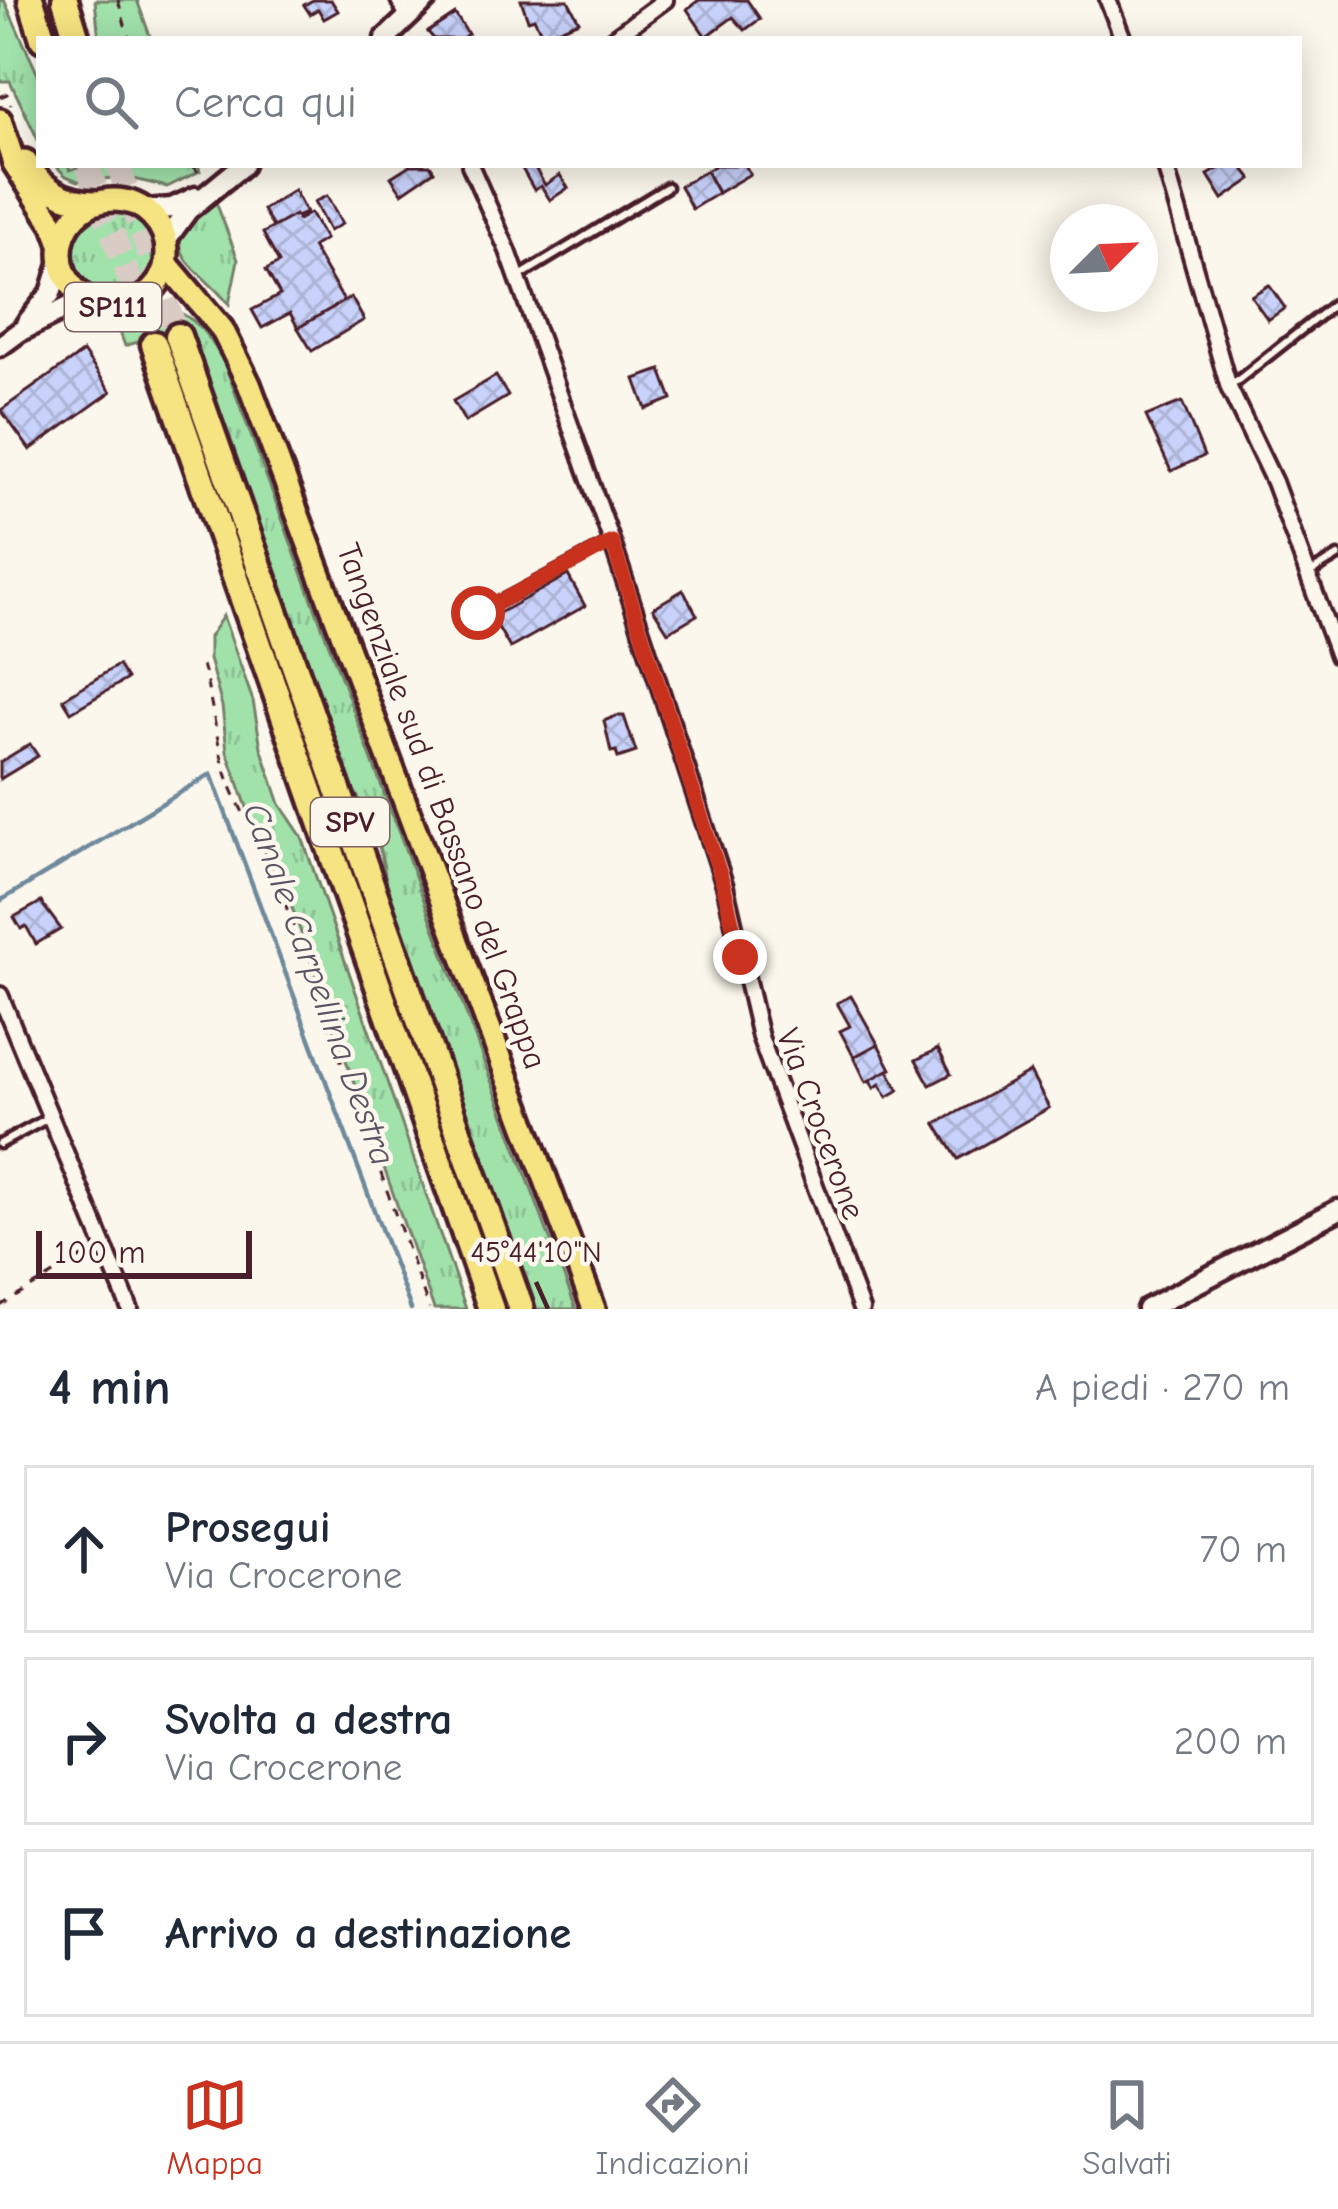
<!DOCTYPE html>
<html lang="it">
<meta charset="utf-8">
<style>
:root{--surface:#fff;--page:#f6f6f7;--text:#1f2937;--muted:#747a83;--line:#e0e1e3;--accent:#c8321e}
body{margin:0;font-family:"Comic Neue",sans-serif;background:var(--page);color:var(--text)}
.compass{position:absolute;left:1050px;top:204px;width:108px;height:108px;border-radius:50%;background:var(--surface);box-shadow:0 6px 30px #0003;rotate:66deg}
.scale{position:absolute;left:36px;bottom:30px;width:216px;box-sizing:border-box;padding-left:12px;border:6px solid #4a1f2b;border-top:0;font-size:33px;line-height:42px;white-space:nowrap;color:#4a1f2b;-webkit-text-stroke:9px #fbf7ec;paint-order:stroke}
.stop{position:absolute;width:36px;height:36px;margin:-27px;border:9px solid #c8321e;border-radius:50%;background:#fff}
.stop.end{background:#c8321e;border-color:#fff;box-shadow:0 3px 12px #0008}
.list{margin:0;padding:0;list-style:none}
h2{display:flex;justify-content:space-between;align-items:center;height:156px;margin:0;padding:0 48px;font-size:51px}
h2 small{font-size:39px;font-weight:400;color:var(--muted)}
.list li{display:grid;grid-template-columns:78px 1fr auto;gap:36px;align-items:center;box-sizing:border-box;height:168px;margin:0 24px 24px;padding:0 24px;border:3px solid var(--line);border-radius:0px}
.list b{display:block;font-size:45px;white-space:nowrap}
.list p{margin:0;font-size:39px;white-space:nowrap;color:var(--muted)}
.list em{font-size:39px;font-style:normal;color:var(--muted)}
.icon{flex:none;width:66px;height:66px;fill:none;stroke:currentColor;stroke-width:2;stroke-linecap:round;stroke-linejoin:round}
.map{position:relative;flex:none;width:1338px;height:1309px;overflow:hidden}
.search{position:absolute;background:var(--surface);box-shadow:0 6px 30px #0003;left:36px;right:36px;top:36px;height:132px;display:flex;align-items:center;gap:30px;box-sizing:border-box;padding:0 42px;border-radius:0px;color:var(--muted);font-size:45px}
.sheet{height:732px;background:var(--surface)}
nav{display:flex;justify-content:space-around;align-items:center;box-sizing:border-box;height:168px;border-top:3px solid var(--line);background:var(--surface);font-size:33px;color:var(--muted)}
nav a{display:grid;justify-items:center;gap:6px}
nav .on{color:var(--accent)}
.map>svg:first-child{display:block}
</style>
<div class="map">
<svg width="1338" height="1309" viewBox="0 0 1338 1309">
<defs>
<pattern id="grass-tufts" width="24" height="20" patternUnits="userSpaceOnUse" patternTransform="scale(3)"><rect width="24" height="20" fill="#a1e2ab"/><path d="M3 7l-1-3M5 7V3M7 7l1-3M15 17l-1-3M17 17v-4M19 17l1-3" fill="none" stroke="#8cc193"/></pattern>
<pattern id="building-cross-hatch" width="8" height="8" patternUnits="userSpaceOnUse" patternTransform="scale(3)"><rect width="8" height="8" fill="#c8d2fa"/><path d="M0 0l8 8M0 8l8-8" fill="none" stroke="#adb4d6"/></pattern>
</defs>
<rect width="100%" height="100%" fill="#fbf7ec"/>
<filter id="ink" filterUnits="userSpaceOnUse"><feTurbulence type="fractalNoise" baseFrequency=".00833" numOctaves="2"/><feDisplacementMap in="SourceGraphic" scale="24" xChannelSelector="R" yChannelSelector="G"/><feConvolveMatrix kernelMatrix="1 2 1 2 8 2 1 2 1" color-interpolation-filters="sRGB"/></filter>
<g filter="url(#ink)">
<g fill="url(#grass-tufts)" stroke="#76806b" stroke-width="3">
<path d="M0,0H4L39,77V142L10,81H0Z"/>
<path d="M95,0H137L151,39H99Z"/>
<path d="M55,165H68L70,170L85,165H198L200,171L167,187L125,177L78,181L66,176Z"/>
<path d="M214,197L238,260L229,304C192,260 149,251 214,197Z"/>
<circle cx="114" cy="252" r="42"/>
<path d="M155,308C191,308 206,332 223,360L576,1309H534L388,901C385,851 370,812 342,771L187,327L125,346L115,318Z"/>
<path d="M223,616L253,701L261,747L280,804L302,837L466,1309H434L273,854L248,810L227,751L222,706L209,659V637Z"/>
</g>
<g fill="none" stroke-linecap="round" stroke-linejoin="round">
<path stroke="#6e889c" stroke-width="4.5" d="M0,901L211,774L411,1309"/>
</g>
<g fill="url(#building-cross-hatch)" stroke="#4a1f2b" stroke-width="3">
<path d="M313,0H331L338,11L324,19L318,9L310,14L304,5Z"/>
<path d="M521,0H568L579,21L543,36L534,18L528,20Z"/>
<path d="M699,0H747L760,19L745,30L733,17L706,37L687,9Z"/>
<path d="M455,14L468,34L461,39H434L428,32Z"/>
<path d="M410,165H430L434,171L402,193L391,177Z"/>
<path d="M520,165H533L545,185L560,175L568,188L550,200L541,186L534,190Z"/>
<path d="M716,165H745L750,174L718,193L706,171Z"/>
<path d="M1225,165H1241L1252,179L1223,199L1208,175Z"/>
<path d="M706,171L718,193L692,209L680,186Z"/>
<path d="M294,190L306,213L273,227L263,210Z"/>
<path d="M327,196L342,224L329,231L314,202Z"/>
<path d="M310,213L325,239L312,247L344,301L298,328L290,313L262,328L252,310L280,295L266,270L279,263L263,233L295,215L298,220Z"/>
<path d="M1269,285L1285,308L1268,320L1251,296Z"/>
<path d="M351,297L364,320L312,351L298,328Z"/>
<path d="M83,352L111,392L30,450L1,410Z"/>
<path d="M661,370L672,399L646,409L635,379Z"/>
<path d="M496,376L508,396L465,422L453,401Z"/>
<path d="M1182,402L1204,456L1171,471L1146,416Z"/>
<path d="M568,575L585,606L510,648L492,617Z"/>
<path d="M683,590L697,615L668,632L653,608Z"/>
<path d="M118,665L127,679L71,712L63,699Z"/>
<path d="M616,716H624L636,752L618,758L616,751L611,752L604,721Z"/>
<path d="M30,744L38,756L0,779V762Z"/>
<path d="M41,902L61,929L36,944L26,926L21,929L14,917Z"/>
<path d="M851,996L878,1044L854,1057L840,1031L850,1026L837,1003Z"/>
<path d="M878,1044L891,1069L866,1082L854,1057Z"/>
<path d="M938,1049L951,1074L930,1085L916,1060Z"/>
<path d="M888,1070L899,1090L887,1097L880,1084L874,1088L870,1080Z"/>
<path d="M1030,1072L1049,1108L958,1159L936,1124Z"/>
</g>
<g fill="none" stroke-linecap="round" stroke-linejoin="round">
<g stroke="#d8ccc5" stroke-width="24" stroke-dasharray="24 12" stroke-linecap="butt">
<path d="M87,165L154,344"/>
<path d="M118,165L178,336"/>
</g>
<defs>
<g id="lane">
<path d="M520,276L667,187"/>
<path d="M1232,385L1338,301"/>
<path d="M1310,573L1338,556"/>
<path d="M478,613L609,543"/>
<path d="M0,1144L48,1118"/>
</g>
<g id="street">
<path d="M399,0L408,16"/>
<path d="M1108,0L1123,39"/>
<path d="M612,39L665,0"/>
<path d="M470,165L508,251L612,542L725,886L760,1037L861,1309"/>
<path d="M1165,165L1229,388L1274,482L1338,656"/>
<path d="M0,995L130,1309"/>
</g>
<g id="secondary">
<path d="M385,39L426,0"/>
<path d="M146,210L172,208L196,197"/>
<path d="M166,240L188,210L243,165"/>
<path d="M26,324L51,293L61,261"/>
<path d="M0,346L19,332L85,299"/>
<path d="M1147,1309L1338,1210"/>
</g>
<g id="primary">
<path d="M0,120L14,163L54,225L61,244"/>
<path d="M25,161C43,189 64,202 97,202"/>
<circle cx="114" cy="253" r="53"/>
<path d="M167,264L222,329L249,384L594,1309"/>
</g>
<g id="highway">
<path d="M31,0L43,39"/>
<path d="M65,0L77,39"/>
<path d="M178,336L521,1309"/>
<path d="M154,344L491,1309"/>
</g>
</defs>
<use href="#lane" stroke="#4a1f2b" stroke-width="15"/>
<use href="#street" stroke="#4a1f2b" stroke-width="22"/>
<use href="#secondary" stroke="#4a1f2b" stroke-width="27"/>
<use href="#primary" stroke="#4a1f2b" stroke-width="30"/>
<use href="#highway" stroke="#4a1f2b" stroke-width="33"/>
<g stroke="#4a1f2b" stroke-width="3" stroke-dasharray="9 9" stroke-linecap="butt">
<path d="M118,0L129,39"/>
<path d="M0,97L7,94L11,105"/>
<path d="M192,165L203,178"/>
<path d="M107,188L144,195"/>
<path d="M202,665C211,696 215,728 222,759C232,800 257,835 274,872L429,1309"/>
<path d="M0,1306L91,1252"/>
</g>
<use href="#lane" stroke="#fbf7ec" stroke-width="6"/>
<use href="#street" stroke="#fbf7ec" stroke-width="14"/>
<use href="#secondary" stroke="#fbf7ec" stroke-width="18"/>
<use href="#primary" stroke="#f6e381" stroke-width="21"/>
<use href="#highway" stroke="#f6e381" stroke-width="24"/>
</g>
</g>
<g fill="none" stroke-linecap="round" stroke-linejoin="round" filter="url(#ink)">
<path stroke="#c8321e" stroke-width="15" d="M478,613L612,542L724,886L740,957"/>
</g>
<path fill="none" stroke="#4a1f2b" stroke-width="4.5" d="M536,1282L548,1309"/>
<g text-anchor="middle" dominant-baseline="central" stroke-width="9" stroke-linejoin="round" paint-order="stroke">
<g fill="#fbf7ec" stroke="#7f6065" stroke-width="3">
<rect x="65" y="283" width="96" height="48" rx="9"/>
<rect x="311" y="798" width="78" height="48" rx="9"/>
</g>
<g font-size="30" font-weight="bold" fill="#4a1f2b">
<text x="113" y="307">SP111</text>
<text x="350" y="822">SPV</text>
</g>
<g font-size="33" fill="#4a1f2b" stroke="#fbf7ec">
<text transform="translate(442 806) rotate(70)">Tangenziale sud di Bassano del Grappa</text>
<text transform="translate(821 1124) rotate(70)">Via Crocerone</text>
</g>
<g font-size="36" font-style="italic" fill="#5c5464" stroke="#fbf7ec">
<text transform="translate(319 984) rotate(70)">Canale Carpellina Destra</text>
</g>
</g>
<g font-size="30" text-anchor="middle" fill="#4a1f2b" stroke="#fbf7ec" stroke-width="9" stroke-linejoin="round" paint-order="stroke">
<text x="536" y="1262">45°44'10"N</text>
</g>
</svg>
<svg class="compass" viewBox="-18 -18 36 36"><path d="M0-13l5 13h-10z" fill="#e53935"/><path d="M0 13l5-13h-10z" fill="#747a83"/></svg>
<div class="scale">100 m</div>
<div class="stop" style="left:478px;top:613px"></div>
<div class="stop end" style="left:740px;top:957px"></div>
<div class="search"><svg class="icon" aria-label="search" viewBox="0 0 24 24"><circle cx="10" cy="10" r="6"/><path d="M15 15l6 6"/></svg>Cerca qui</div>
</div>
<section class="sheet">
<h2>4 min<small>A piedi · 270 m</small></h2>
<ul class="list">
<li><svg class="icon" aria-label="ahead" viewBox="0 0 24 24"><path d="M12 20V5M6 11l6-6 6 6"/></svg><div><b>Prosegui</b><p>Via Crocerone</p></div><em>70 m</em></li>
<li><svg class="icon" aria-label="right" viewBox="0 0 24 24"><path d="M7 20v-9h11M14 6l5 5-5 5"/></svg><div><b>Svolta a destra</b><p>Via Crocerone</p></div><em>200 m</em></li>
<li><svg class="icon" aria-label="arrive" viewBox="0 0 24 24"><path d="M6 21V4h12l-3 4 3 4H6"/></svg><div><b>Arrivo a destinazione</b></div></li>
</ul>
</section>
<nav>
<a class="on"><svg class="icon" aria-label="map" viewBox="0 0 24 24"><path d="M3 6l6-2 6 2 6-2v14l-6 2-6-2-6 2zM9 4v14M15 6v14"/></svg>Mappa</a>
<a><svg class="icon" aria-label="directions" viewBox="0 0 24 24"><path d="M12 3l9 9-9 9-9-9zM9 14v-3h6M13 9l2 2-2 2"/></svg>Indicazioni</a>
<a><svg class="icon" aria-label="saved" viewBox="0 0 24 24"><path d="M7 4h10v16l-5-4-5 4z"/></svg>Salvati</a>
</nav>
